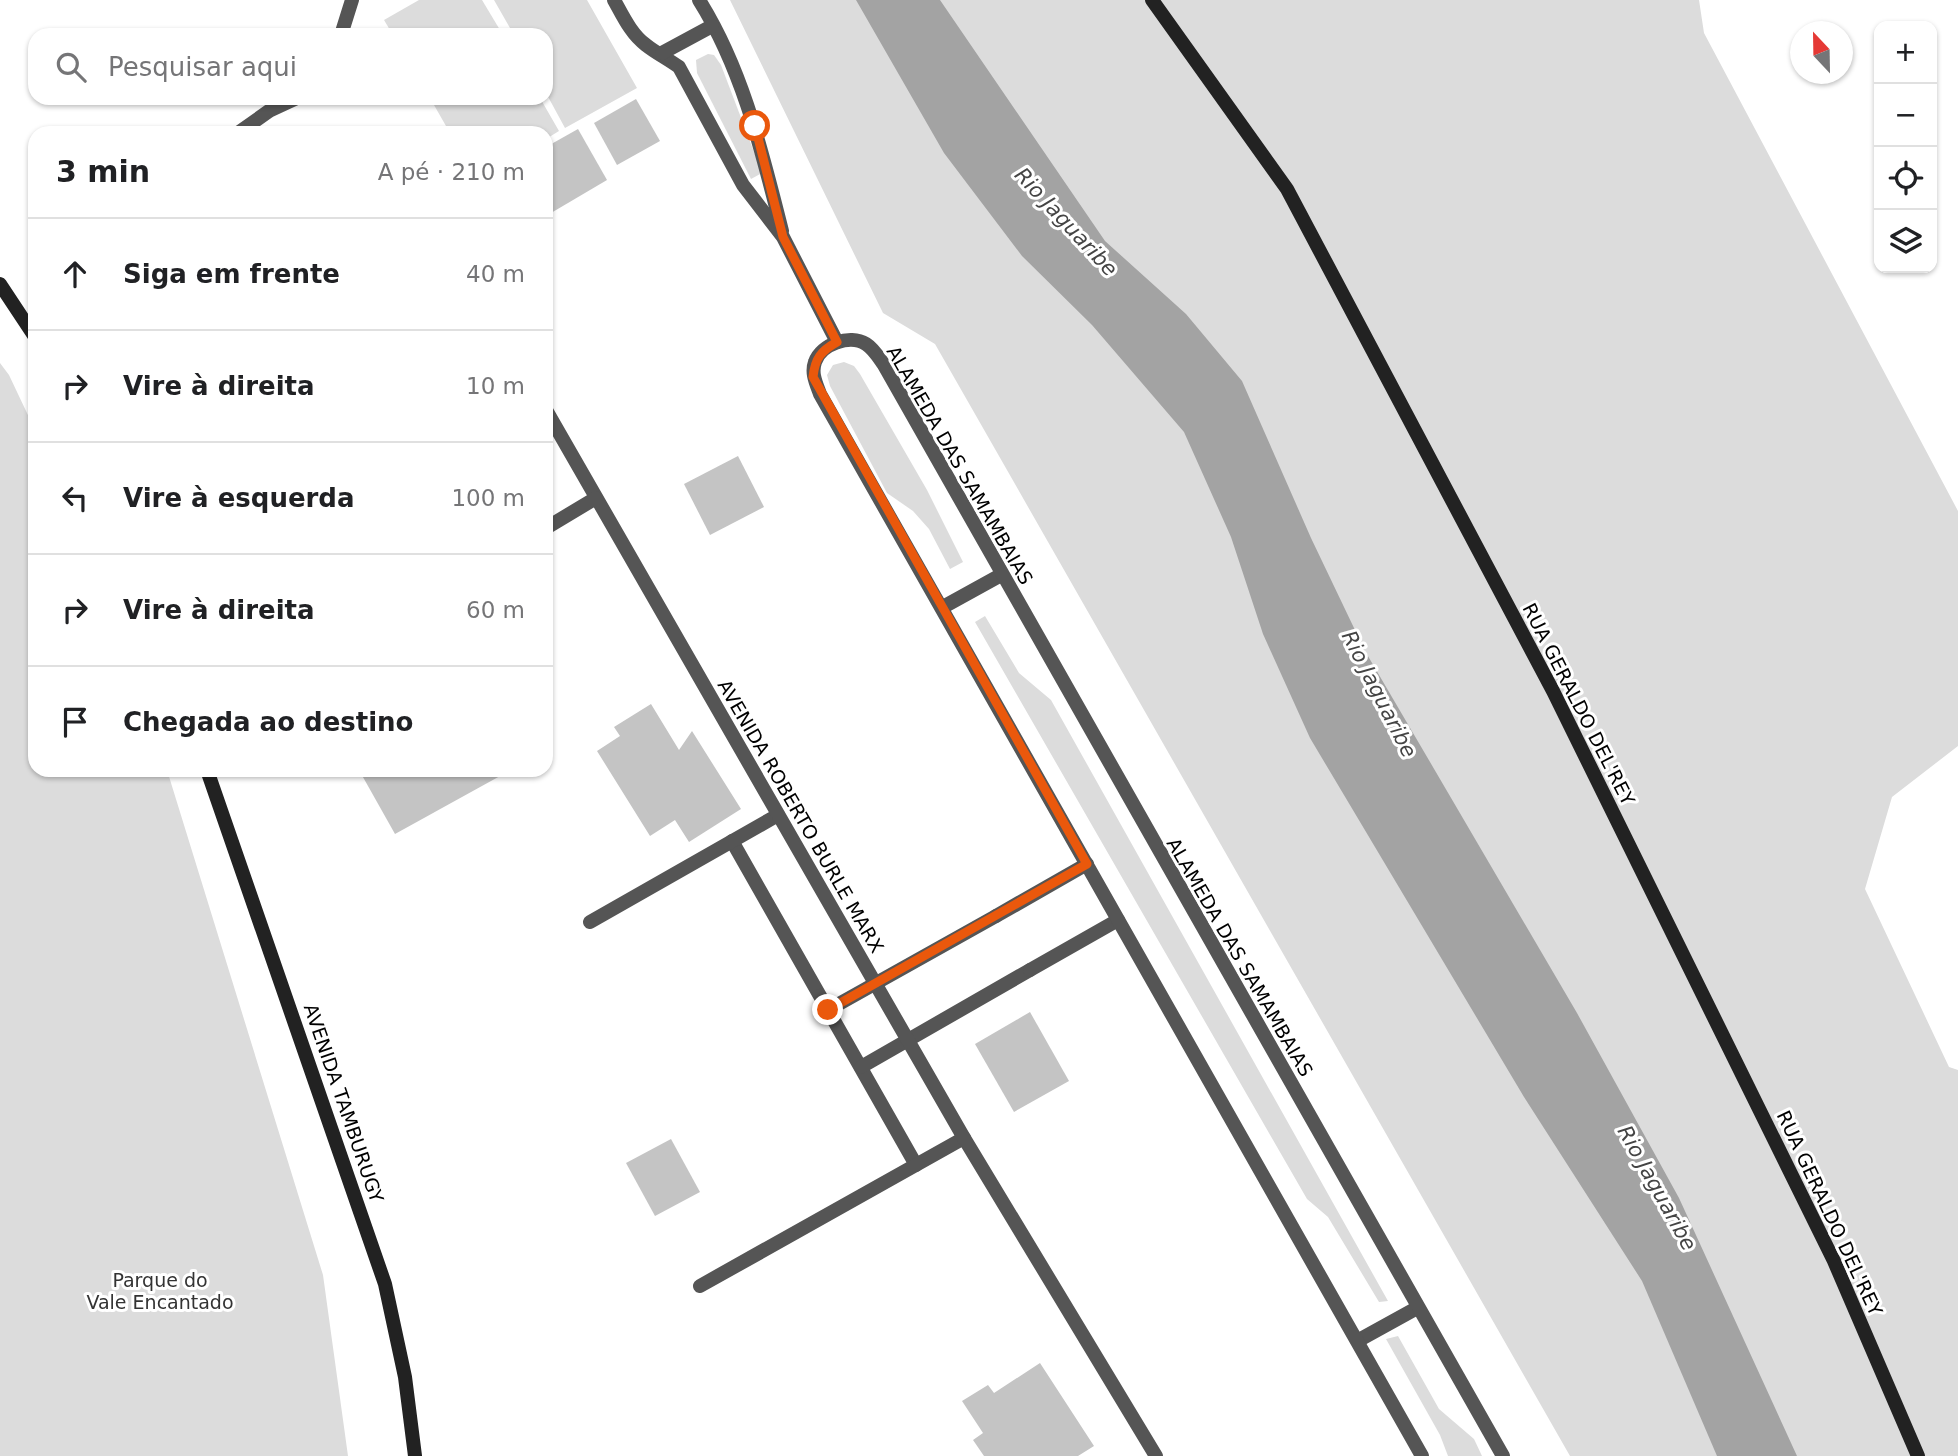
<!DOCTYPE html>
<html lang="pt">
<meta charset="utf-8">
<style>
:root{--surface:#fff;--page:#f2f2f2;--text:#202124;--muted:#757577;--line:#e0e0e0}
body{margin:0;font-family:"DejaVu Sans",sans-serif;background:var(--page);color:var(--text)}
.controls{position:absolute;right:21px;top:21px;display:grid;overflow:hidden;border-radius:14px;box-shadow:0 2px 5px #0004}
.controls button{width:63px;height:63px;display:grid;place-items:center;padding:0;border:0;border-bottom:2px solid var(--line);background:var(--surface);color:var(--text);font:35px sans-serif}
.compass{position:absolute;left:1790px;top:21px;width:63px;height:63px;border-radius:50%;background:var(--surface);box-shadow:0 2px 5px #0004;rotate:338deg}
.stop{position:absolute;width:21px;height:21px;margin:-16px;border:5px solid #ea580c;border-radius:50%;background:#fff}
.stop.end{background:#ea580c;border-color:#fff;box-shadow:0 2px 7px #0008}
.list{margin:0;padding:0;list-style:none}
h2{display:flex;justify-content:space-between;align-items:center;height:91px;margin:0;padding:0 28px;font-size:30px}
h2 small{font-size:23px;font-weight:400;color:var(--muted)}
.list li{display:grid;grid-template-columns:46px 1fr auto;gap:21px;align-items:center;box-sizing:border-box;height:112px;padding:0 28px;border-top:2px solid var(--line)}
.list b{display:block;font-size:26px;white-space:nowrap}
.list em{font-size:23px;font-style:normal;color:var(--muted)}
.icon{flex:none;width:38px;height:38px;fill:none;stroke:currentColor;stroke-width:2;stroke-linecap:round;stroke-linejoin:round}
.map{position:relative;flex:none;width:1958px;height:1456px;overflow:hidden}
.search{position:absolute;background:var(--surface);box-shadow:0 2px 5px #0004;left:28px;top:28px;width:525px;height:77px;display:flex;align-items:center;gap:18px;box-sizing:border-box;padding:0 24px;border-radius:21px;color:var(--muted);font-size:26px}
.panel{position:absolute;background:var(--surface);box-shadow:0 2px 5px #0004;left:28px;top:126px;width:525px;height:651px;border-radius:21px}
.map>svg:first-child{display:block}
</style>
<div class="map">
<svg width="1958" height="1456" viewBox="0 0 1958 1456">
<rect width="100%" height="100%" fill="#fff"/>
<g fill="#dcdcdc">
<path d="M419,0H482L503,35H393L384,20Z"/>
<path d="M494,0H587L637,88L565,128L546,93V35H514Z"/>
<path d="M730,0H1699L1704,33L1958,511V746L1892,797L1865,889L1949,1067L1958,1070V1456H1570L935,344L883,313Z"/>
<path d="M708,54L714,55L721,65L762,173L751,179L697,73L696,60Z"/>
<path d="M430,98H540L559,131L546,139V133H450Z"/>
<path d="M844,362L854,366L860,374L927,490L963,562L950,569L929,529L913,511L887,493L830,386L827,375L833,365Z"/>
<path d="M0,363L9,375L35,430V770H167L323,1275L348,1456H0Z"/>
<path d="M985,616L1019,673L1051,700L1388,1301L1379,1302L1328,1217L1307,1199L975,622Z"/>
<path d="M1398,1336L1439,1409L1474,1439L1482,1456H1448L1440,1435L1386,1339Z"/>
</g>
<path fill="#a3a3a3" d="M856,0H940L1105,241L1186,314L1242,381L1311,538L1365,651L1577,1013L1679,1198L1797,1456H1717L1642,1281L1524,1097L1310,738L1263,634L1231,537L1184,432L1092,325L1022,256L944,153Z"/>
<g fill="#c4c4c4">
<path d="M636,99L660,141L617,165L594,123Z"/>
<path d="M578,129L607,180L551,213L546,205V147Z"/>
<path d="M738,456L764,507L710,535L684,484Z"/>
<path d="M651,704L679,750L692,731L741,809L689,842L675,820L650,836L597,751L620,736L614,727Z"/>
<path d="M359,770H511L395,834Z"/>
<path d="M1030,1012L1069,1081L1014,1112L975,1044Z"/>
<path d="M671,1139L700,1192L655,1216L626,1163Z"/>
<path d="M1040,1363L1094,1446L1078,1456H984L973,1440L983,1433L962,1401L988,1385L994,1393Z"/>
</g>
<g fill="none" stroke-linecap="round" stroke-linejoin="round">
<g stroke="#555" stroke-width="14">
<path d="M732,841L916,1165"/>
<path d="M590,922L778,815"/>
<path d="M828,1010L996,916"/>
<path d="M861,1067L1030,970"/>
<path d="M700,1286L964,1138"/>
</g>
<g stroke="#555" stroke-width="14">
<path d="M614,0C623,16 631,34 646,45C656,53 668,59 679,67L743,185L783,237L837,342"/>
<path d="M699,0C743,70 762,152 782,231"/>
<path d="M341,35L352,0"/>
<path d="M662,53L712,26"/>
<path d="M238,133L269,111L297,98"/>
<path d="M546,410L964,1138L1156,1456"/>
<path d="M546,528L596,498"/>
<path d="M943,607L1001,575"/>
<path d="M996,916L1087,864"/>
<path d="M1030,970L1118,920"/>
<path d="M1359,1340L1417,1308"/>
<path d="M1422,1456L820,394C816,383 811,373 815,362C821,344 850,334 866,344C874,349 879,358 884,365L1503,1456"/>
</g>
<g stroke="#222" stroke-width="14">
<path d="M1152,0L1287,189L1553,691L1834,1261L1918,1456"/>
<path d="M0,284L35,337"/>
<path d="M207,770L385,1284L405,1377L415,1456"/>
</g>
</g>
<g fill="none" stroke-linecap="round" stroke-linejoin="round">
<path stroke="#ea580c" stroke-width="9" d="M755,126L783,237L837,342C821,351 815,358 813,377L1087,864L828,1010"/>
</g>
<g text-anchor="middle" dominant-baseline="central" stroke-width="6" stroke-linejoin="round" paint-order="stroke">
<g font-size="19" fill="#000" stroke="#fff">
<text transform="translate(960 465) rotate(60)">ALAMEDA DAS SAMAMBAIAS</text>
<text transform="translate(1579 704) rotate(63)">RUA GERALDO DEL'REY</text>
<text transform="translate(801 816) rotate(60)">AVENIDA ROBERTO BURLE MARX</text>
<text transform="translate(1240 957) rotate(60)">ALAMEDA DAS SAMAMBAIAS</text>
<text transform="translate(344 1103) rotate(71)">AVENIDA TAMBURUGY</text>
<text transform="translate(1830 1213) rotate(65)">RUA GERALDO DEL'REY</text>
</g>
<g font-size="19" fill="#333" stroke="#fff">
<text x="160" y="1280">Parque do<tspan x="160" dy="22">Vale Encantado</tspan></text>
</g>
<g font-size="21" font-style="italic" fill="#444" stroke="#fff">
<text transform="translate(1066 222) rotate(47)">Rio Jaguaribe</text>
<text transform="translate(1379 694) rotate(63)">Rio Jaguaribe</text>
<text transform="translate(1657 1188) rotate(61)">Rio Jaguaribe</text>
</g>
</g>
</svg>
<div class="controls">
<button>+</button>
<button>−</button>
<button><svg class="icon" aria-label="locate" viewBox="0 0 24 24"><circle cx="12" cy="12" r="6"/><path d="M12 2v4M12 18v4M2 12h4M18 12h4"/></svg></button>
<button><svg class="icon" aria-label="layers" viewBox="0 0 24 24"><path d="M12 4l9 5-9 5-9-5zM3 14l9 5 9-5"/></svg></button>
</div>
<svg class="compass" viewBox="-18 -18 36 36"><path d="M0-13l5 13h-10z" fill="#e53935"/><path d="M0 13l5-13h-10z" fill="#757577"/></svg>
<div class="stop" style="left:755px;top:126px"></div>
<div class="stop end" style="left:828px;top:1010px"></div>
<div class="search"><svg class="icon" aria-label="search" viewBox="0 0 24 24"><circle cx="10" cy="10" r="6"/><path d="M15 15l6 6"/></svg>Pesquisar aqui</div>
<section class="panel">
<h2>3 min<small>A pé · 210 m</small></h2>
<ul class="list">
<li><svg class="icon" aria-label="ahead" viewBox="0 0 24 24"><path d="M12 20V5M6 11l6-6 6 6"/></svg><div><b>Siga em frente</b></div><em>40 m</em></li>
<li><svg class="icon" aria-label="right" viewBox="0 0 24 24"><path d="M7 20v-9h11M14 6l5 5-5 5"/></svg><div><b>Vire à direita</b></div><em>10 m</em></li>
<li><svg class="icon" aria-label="left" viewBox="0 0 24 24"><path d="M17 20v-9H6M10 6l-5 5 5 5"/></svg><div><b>Vire à esquerda</b></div><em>100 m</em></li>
<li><svg class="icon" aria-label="right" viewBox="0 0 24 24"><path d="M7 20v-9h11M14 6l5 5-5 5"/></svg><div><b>Vire à direita</b></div><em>60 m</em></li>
<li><svg class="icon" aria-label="arrive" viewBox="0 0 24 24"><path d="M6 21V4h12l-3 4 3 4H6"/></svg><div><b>Chegada ao destino</b></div></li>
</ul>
</section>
</div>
